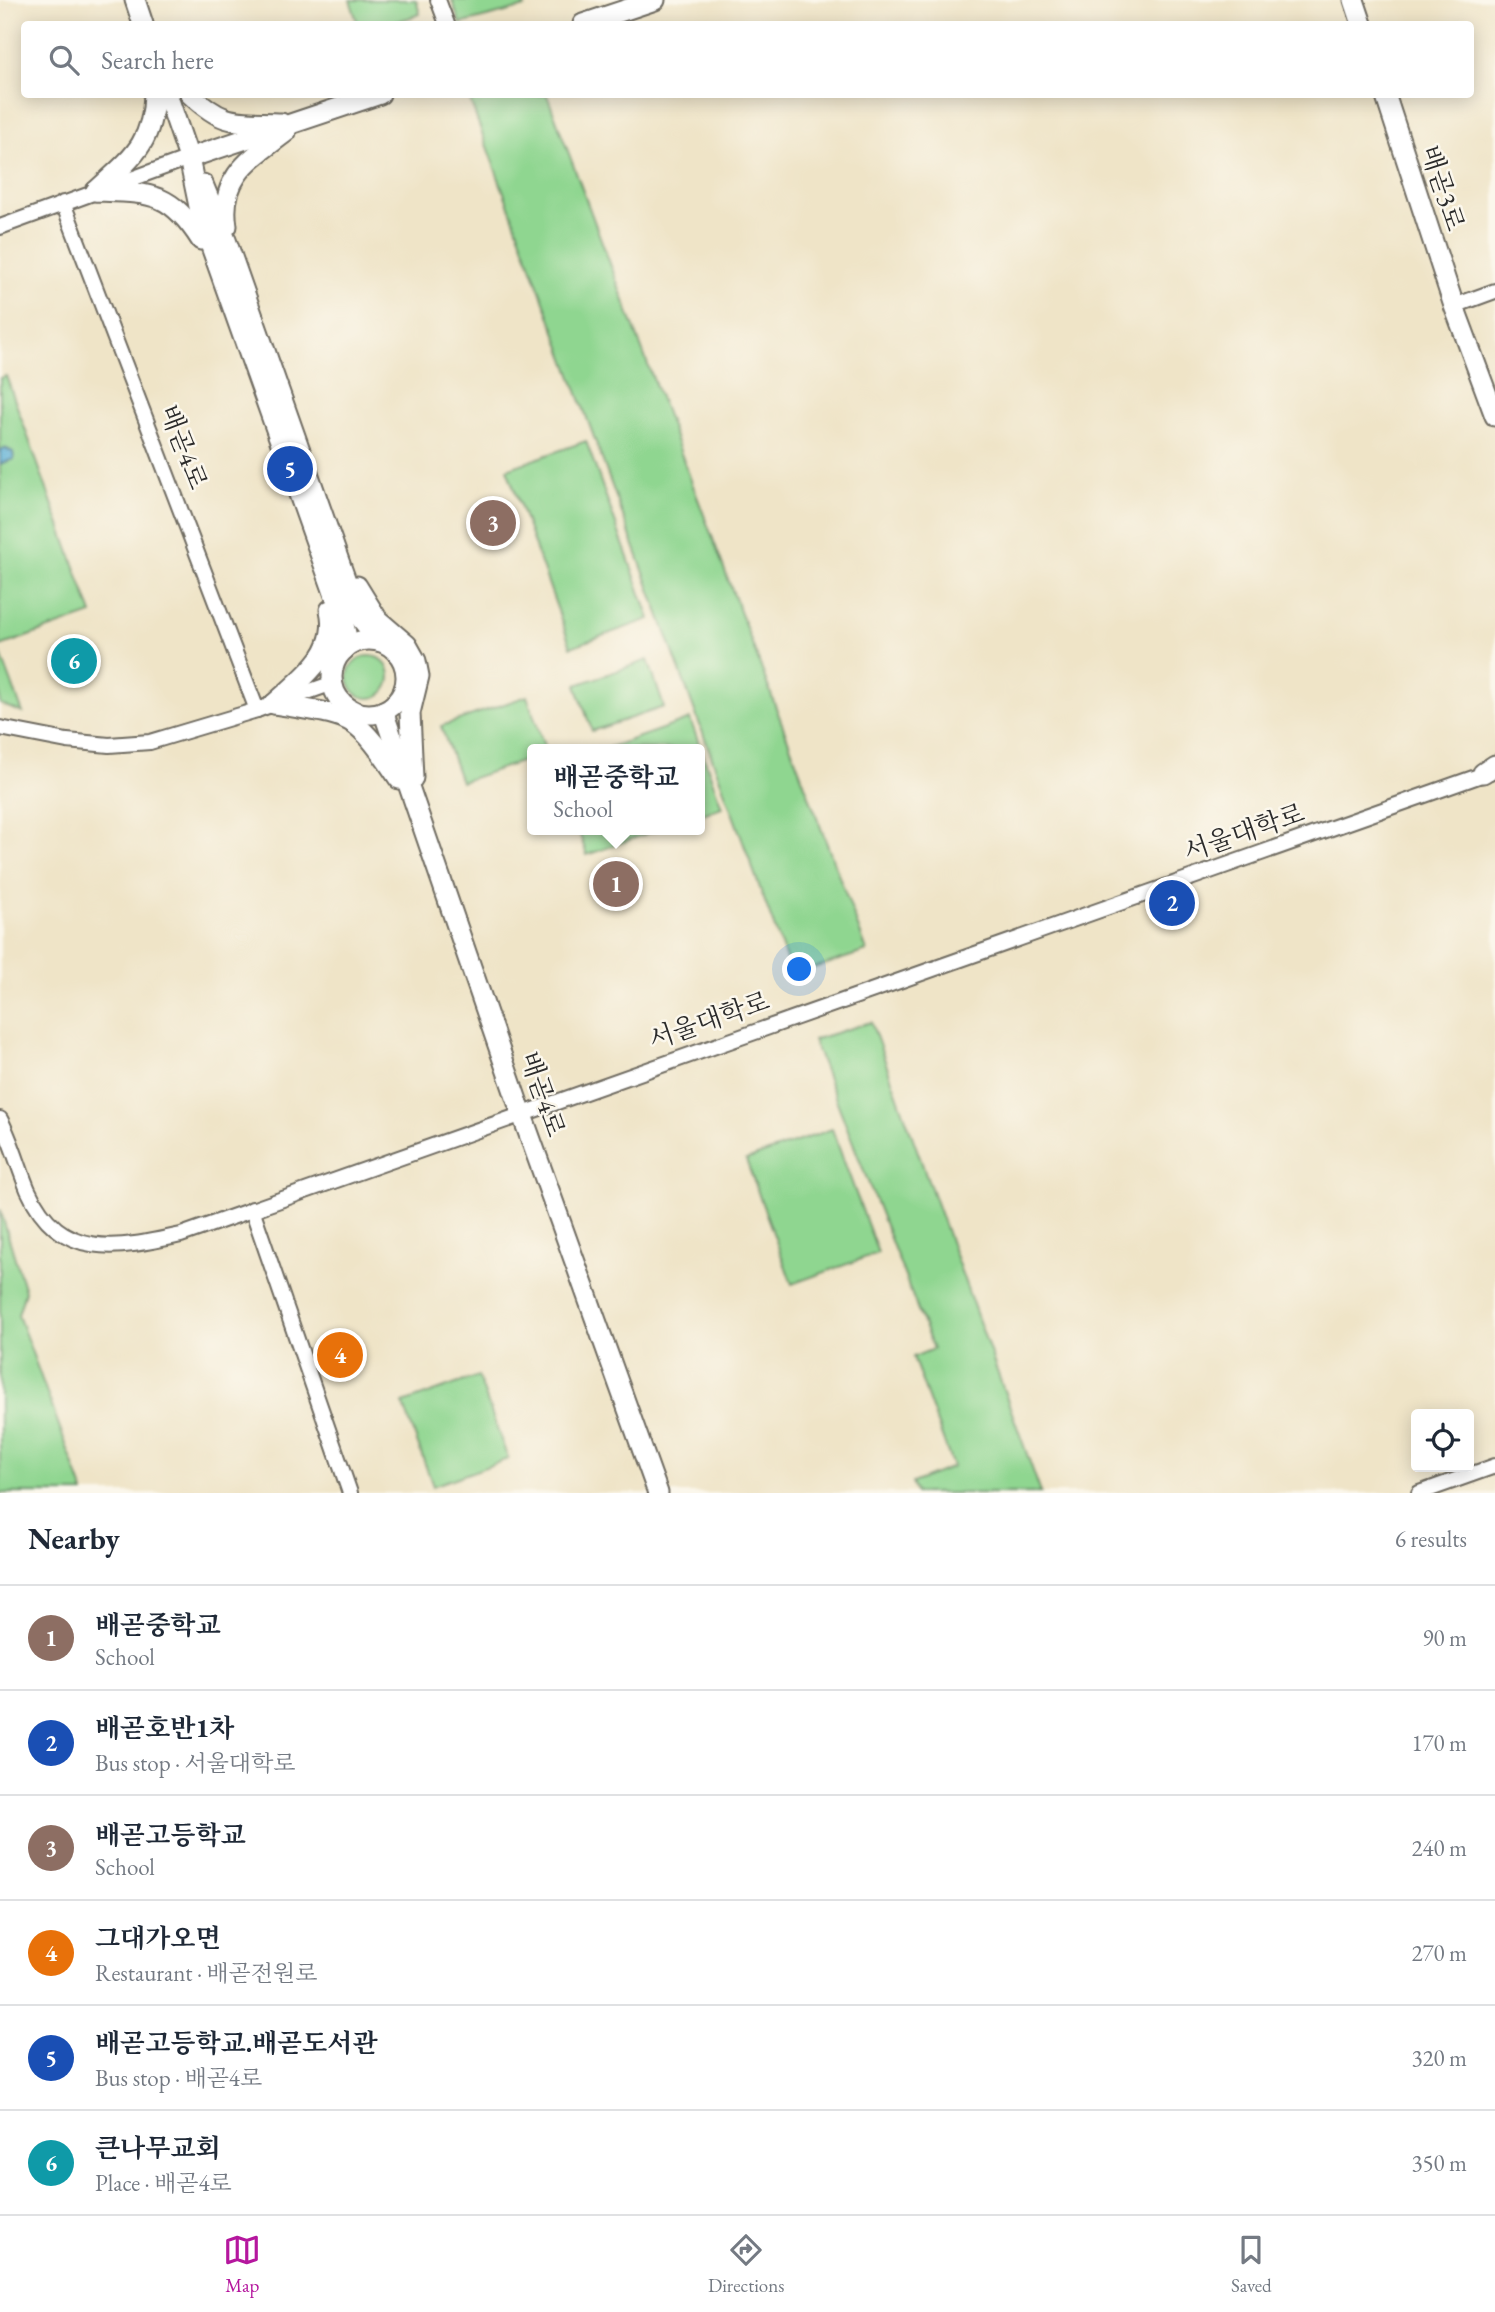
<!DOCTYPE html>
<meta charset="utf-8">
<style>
:root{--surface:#fff;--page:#f6f6f7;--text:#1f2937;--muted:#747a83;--line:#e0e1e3;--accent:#b5179e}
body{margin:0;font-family:"EB Garamond","Noto Serif KR",serif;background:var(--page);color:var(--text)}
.controls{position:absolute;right:21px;bottom:21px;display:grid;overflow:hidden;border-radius:7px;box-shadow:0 4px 18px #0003}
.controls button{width:63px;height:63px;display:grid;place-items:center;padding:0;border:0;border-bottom:2px solid var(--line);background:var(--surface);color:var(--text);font:35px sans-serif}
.you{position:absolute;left:800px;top:970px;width:24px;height:24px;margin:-18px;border:5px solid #fff;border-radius:50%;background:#1a73e8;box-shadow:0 0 0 10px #1a73e833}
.badge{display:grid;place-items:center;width:46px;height:46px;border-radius:50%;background:var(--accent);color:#fff;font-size:23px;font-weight:700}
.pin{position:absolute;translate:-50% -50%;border:4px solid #fff;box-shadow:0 2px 7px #0006}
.popup{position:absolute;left:527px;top:744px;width:178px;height:91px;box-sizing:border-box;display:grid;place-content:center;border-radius:7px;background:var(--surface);filter:drop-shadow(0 2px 5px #0005);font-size:23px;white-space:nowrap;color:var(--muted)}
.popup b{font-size:26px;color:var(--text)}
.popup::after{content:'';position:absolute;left:50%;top:100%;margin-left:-14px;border:14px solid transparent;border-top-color:var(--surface)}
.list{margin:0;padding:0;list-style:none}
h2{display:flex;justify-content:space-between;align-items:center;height:91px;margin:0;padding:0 28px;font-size:30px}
h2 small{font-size:23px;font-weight:400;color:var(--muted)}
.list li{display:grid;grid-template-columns:46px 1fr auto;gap:21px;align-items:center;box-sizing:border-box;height:105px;padding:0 28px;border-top:2px solid var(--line)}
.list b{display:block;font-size:26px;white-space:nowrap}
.list p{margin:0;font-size:23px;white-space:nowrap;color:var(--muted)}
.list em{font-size:23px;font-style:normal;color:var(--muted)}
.icon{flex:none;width:38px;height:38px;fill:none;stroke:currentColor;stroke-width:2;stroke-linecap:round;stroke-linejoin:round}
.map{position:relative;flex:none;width:1495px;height:1493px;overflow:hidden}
.search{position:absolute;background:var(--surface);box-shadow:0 4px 18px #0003;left:21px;right:21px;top:21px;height:77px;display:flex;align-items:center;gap:18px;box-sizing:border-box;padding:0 24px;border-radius:7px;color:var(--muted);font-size:26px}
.sheet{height:721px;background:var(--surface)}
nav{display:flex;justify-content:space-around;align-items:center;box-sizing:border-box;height:98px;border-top:2px solid var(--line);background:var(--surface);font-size:19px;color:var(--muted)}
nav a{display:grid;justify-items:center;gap:4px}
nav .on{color:var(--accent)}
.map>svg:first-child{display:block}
</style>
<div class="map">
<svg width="1495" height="1493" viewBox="0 0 1495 1493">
<rect width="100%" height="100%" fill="#fbf7ec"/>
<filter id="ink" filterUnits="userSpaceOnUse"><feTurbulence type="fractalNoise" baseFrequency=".0143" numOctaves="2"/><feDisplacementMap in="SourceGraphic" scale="14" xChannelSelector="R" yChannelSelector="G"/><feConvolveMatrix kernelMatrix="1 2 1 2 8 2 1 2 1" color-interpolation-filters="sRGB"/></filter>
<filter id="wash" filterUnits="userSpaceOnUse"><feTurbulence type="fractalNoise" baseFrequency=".00686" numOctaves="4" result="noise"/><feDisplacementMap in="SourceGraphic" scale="28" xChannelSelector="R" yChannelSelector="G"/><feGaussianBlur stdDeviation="1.57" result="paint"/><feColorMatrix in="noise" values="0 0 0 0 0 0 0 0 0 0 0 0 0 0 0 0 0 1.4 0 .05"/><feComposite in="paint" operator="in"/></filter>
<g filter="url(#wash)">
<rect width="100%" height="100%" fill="#efe4c7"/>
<g fill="#8fd690" stroke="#5d805e" stroke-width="2">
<path d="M350,0H416L420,14L390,24H358Z"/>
<path d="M452,0H522L525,7L460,24Z"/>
<path d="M468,95H547L867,951L792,975Z"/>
<path d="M6,376L92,614L0,646V378Z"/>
<path d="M586,441L650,619L571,647L507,469Z"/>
<path d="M0,652L23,713L0,704Z"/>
<circle cx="369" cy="677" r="21"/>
<path d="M648,660L664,707L592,731L576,685Z"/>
<path d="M527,696L545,749H532V758L461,782L441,726Z"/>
<path d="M690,719L722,807L700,815V749H605Z"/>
<path d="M578,830H657L587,855Z"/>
<path d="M871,1022L1041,1493H916L912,1483L953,1467L913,1357L933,1349L813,1040Z"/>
<path d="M832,1129L878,1253L792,1284L746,1160Z"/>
<path d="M0,1209L25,1291L18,1315L84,1493H0Z"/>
<path d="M478,1376L508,1459L433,1486L403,1403Z"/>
</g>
<path fill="#5aafd6" stroke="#426d80" stroke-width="2" d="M5,448L13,452L14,459L0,464V450Z"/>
</g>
<g filter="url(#ink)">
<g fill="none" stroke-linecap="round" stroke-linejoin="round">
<defs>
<g id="minor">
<path d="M438,0L447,24"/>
<path d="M63,203L257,710"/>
<path d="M0,227L189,158"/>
<path d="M1454,306L1495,291"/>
<path d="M0,728L67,741L109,745L150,742L257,710L333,683"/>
<path d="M0,1119C12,1142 18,1166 28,1190C60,1261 118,1249 181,1235L1490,772"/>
<path d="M252,1209L350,1493"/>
<path d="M1419,1493L1495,1466"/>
</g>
<g id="major">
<path d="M135,0L143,24"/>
<path d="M1354,0L1362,24"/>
<path d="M583,24L655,0"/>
<path d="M167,94L189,158L202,221L339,607L346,633L344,650"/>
<path d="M190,94C225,127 237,121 281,123"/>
<path d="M1385,94L1454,306L1495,416"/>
<path d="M189,158L380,94"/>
<path d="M203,184L226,240L358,615L379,641"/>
<path d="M96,191C150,193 170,191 201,240"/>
<path d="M96,191C130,159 153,145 154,94"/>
<path d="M227,226C219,176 251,159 286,132"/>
<path d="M357,586L378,620L407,645L416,661L419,676L410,713L413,778"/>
<circle cx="369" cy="677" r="37"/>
<path d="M274,704C303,677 340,653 330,610"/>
<path d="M274,704C353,717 354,711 399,779"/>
<path d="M383,711L521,1112L658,1493"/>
<path d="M1483,773L1495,765"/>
</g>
</defs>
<use href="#minor" stroke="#706c62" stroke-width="18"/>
<use href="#major" stroke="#706c62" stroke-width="23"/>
<use href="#minor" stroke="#fff" stroke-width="14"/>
<use href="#major" stroke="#fff" stroke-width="19"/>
</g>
</g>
<g text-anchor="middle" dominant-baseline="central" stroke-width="5" stroke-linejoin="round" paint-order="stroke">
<g font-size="26" fill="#2b2b2b" stroke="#fbf7ec">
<text transform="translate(1443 188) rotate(72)">배곧3로</text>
<text transform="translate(184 447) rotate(69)">배곧4로</text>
<text transform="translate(1244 832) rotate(-19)">서울대학로</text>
<text transform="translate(709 1020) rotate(-19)">서울대학로</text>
<text transform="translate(543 1094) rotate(71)">배곧4로</text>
</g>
</g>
</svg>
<div class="controls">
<button><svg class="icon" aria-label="locate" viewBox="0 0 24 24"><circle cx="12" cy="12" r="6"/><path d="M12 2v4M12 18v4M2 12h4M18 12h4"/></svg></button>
</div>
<div class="you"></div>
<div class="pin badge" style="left:616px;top:884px;background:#8d6e63">1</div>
<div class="popup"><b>배곧중학교</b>School</div>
<div class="pin badge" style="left:1172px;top:903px;background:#1a4fb4">2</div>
<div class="pin badge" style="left:493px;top:523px;background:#8d6e63">3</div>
<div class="pin badge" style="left:340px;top:1355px;background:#e8710a">4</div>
<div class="pin badge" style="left:290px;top:469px;background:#1a4fb4">5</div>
<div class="pin badge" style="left:74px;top:661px;background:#0f9aa8">6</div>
<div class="search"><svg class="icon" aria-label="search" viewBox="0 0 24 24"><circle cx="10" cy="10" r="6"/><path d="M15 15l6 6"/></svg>Search here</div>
</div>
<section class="sheet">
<h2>Nearby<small>6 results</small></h2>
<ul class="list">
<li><span class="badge" style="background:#8d6e63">1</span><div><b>배곧중학교</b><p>School</p></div><em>90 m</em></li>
<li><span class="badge" style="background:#1a4fb4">2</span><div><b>배곧호반1차</b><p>Bus stop · 서울대학로</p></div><em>170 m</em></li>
<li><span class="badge" style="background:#8d6e63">3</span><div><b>배곧고등학교</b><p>School</p></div><em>240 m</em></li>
<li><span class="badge" style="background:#e8710a">4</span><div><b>그대가오면</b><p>Restaurant · 배곧전원로</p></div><em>270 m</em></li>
<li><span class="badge" style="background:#1a4fb4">5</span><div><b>배곧고등학교.배곧도서관</b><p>Bus stop · 배곧4로</p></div><em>320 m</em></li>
<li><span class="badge" style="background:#0f9aa8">6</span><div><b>큰나무교회</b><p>Place · 배곧4로</p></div><em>350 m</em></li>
</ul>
</section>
<nav>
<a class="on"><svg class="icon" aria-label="map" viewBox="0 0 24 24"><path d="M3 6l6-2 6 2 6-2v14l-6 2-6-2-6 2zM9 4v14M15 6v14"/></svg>Map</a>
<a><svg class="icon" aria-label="directions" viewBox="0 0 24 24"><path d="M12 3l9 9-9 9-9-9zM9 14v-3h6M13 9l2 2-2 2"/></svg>Directions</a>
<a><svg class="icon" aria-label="saved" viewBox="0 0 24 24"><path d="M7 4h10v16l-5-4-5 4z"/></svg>Saved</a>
</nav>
